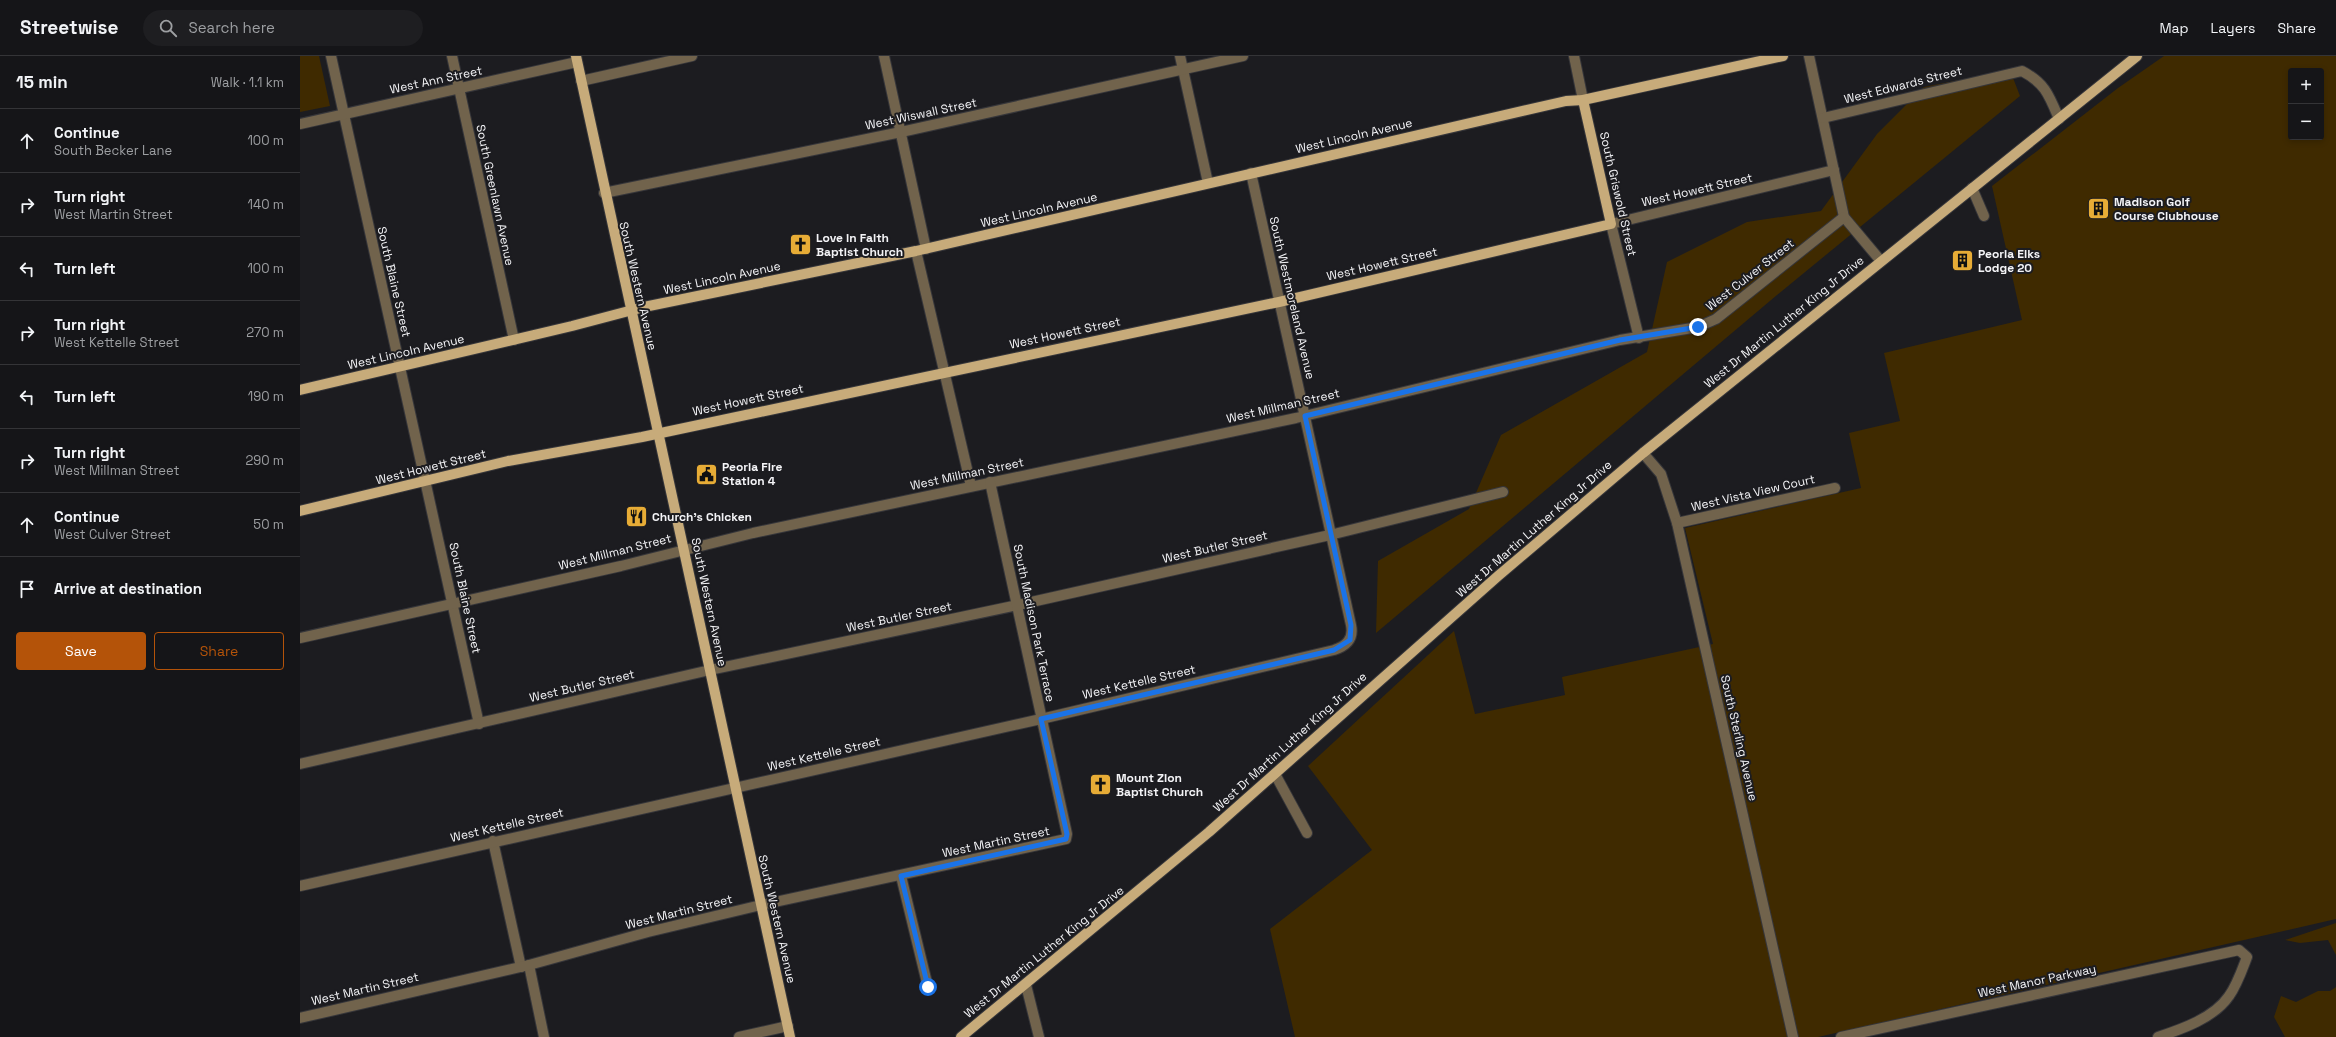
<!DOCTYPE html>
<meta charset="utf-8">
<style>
:root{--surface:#151518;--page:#1e1e21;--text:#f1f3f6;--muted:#9d9fa2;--line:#343437;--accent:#b45309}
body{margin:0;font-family:"Space Grotesk",sans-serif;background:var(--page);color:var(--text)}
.controls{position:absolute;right:12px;top:12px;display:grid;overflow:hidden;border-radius:4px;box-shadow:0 2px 6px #0003}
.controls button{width:36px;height:36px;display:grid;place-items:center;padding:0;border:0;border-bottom:1px solid var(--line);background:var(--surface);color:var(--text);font:20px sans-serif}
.stop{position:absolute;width:12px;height:12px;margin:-9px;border:3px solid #1a73e8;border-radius:50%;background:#fff}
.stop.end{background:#1a73e8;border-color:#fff;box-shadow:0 1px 4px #0008}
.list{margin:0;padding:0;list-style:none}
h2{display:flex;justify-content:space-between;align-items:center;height:52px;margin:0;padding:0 16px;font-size:17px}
h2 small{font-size:13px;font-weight:400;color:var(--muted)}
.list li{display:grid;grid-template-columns:26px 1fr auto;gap:12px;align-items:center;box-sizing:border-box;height:64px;padding:0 16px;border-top:1px solid var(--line)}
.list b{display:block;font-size:15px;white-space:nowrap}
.list p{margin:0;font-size:13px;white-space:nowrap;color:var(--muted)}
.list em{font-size:13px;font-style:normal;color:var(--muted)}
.actions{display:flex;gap:8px;padding:12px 16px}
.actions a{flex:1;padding:9px 0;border:1px solid var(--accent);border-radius:4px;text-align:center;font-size:14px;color:var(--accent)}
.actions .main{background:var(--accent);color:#fff}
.icon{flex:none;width:22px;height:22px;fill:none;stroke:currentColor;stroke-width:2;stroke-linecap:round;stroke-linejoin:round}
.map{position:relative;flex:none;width:2036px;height:981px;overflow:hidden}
header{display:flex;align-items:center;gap:24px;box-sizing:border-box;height:56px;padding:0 20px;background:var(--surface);border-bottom:1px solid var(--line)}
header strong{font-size:19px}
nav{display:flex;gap:22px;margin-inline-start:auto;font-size:14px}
.search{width:280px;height:36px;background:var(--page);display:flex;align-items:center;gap:10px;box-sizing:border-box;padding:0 14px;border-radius:22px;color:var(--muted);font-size:15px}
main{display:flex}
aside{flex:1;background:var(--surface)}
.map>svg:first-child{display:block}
</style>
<header>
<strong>Streetwise</strong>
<div class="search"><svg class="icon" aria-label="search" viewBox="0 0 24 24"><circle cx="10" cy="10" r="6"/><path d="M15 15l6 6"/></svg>Search here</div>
<nav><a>Map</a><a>Layers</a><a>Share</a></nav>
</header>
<main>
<aside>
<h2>15 min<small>Walk · 1.1 km</small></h2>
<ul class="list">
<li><svg class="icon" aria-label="ahead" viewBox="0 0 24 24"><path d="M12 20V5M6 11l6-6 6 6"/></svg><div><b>Continue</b><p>South Becker Lane</p></div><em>100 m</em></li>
<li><svg class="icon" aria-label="right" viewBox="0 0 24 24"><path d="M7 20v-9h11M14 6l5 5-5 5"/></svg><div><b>Turn right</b><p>West Martin Street</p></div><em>140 m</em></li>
<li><svg class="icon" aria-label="left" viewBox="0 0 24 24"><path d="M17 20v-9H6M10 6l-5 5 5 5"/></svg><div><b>Turn left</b></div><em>100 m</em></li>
<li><svg class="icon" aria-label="right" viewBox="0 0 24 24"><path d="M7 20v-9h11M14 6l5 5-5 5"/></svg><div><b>Turn right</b><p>West Kettelle Street</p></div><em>270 m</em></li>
<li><svg class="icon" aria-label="left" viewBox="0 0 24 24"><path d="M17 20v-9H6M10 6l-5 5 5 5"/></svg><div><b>Turn left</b></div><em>190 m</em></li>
<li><svg class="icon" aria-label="right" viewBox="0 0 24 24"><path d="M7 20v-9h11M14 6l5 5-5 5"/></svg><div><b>Turn right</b><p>West Millman Street</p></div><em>290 m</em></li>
<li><svg class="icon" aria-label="ahead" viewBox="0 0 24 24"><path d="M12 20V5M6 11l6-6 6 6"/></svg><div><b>Continue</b><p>West Culver Street</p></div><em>50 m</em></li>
<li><svg class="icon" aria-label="arrive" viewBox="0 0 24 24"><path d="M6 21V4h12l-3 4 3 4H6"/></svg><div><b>Arrive at destination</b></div></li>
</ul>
<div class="actions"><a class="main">Save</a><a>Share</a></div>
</aside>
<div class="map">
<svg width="2036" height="981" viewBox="0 0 2036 981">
<rect width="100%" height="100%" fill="#1c1c20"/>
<g fill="#3f2a00" fill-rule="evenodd">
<path d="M0,0H19L30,50L0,56Z"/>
<path d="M1864,0H2036V863L1518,981H995L970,873L1072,794L1008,710L1154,575L1175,658L1265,639L1262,621L1413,588L1385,472L1561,432L1549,377L1600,365L1584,297L1722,264L1692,130L1818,32ZM1991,15H2021V81H1991Z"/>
<path d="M1710,14L1720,40L1477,239L1076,577L1078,505L1169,453L1201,379L1347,296L1367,206L1447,166L1521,155L1577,78L1624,31Z"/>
<path d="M2036,867V899L2028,884L2000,887L1985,884Z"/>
<path d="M2036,931V981H1985L1974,961L1981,940L1996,946L2018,935H2030Z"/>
</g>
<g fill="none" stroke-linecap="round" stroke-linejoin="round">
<defs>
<g id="minor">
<path d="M31,0L179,668"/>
<path d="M152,0L214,284"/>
<path d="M584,0L626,193"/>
<path d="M880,0L908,127"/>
<path d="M1274,0L1283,44"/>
<path d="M1509,0L1544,161L1580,204"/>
<path d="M281,25L392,0"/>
<path d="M1523,62L1722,15C1745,27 1749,39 1759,63"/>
<path d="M0,68L277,6"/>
<path d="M1672,132L1684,160"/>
<path d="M304,137L601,76L943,0"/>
<path d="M616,195L671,430"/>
<path d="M1339,282L1311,168L1534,114"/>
<path d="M1343,397L1361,418L1377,467L1493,981"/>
<path d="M1377,467L1535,432"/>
<path d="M0,582L321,510L453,477L996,362L1320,284L1398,271L1416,263L1544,161"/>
<path d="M0,708L410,614L718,549L1030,479L1203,436"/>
<path d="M975,718L1007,777"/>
<path d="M193,785L221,911"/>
<path d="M601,820L628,931"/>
<path d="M0,830L741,663L1034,594C1046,590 1054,583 1051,569L951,117"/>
<path d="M229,909L244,981"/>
<path d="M726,929L739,981"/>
<path d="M0,962L229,909L348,876L461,849L766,783L767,778L690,426"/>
<path d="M439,981L488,970"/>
<path d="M1541,981L1939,894L1947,901C1942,914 1937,929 1929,940C1914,962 1882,973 1858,981"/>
</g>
<g id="major">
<path d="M276,0C347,327 419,654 490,981"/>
<path d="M0,334L272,270L344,251L616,195L1266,45L1283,44L1483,0"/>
<path d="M0,455L208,405L342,381L979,246L1311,168L1283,44"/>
<path d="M661,981L909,776L1198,520L1343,397L1837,0"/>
</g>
</defs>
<use href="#minor" stroke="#36363a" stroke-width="12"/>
<use href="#major" stroke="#36363a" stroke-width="12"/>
<use href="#minor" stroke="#71634c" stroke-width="10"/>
<use href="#major" stroke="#c7ab7a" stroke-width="10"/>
</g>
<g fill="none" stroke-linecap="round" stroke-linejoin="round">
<path stroke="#1a73e8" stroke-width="5" d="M628,931L601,820L766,783L767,778L741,663L1034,594L1050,584L1051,569L1005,360L1320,284L1398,271"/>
</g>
<defs>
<symbol id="building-square" viewBox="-11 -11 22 22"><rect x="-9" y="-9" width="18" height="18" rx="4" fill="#e7ac36" stroke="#1c1c20"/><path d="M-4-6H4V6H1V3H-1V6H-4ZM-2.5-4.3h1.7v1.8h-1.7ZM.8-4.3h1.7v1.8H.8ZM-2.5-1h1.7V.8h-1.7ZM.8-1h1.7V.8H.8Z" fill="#111"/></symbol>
<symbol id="church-square" viewBox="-11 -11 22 22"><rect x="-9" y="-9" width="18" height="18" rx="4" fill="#e7ac36" stroke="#1c1c20"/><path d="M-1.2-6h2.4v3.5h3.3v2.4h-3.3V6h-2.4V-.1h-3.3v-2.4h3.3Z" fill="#111"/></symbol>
<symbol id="civic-square" viewBox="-11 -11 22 22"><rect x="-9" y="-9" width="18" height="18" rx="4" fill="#e7ac36" stroke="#1c1c20"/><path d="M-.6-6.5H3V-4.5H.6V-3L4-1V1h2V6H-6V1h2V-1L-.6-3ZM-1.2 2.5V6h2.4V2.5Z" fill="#111"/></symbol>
<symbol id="restaurant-square" viewBox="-11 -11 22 22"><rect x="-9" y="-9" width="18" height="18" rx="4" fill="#e7ac36" stroke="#1c1c20"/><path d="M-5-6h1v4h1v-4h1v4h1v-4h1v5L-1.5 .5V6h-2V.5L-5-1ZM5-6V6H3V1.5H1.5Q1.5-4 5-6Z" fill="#111"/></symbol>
</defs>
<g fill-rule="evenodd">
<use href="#building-square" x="1786" y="140" width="25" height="25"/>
<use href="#church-square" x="488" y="176" width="25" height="25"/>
<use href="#building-square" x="1650" y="192" width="25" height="25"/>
<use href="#civic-square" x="394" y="406" width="25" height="25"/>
<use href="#restaurant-square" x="324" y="448" width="25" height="25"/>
<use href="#church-square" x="788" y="716" width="25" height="25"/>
</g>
<g text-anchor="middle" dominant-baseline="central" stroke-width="4" stroke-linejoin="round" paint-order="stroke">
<g font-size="12" fill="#f4f4f7" stroke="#1c1c20">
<text transform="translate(136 24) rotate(-12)">West Ann Street</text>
<text transform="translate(1603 29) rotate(-14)">West Edwards Street</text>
<text transform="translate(621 58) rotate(-12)">West Wiswall Street</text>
<text transform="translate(1054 80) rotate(-13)">West Lincoln Avenue</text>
<text transform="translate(1397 134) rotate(-13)">West Howett Street</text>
<text transform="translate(1318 138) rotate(77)">South Griswold Street</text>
<text transform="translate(195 139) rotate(78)">South Greenlawn Avenue</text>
<text transform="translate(739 154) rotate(-13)">West Lincoln Avenue</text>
<text transform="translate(1082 208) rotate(-13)">West Howett Street</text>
<text transform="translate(1450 219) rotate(-38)">West Culver Street</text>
<text transform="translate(422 222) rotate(-12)">West Lincoln Avenue</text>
<text transform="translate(94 226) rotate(77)">South Blaine Street</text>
<text transform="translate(338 230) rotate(77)">South Western Avenue</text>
<text transform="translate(992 242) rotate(77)">South Westmoreland Avenue</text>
<text transform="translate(1484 266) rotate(-39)">West Dr Martin Luther King Jr Drive</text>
<text transform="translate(765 277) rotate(-12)">West Howett Street</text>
<text transform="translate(106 296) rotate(-13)">West Lincoln Avenue</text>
<text transform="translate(448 344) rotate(-12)">West Howett Street</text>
<text transform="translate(983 350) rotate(-13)">West Millman Street</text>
<text transform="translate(131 411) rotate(-14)">West Howett Street</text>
<text transform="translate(667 418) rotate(-12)">West Millman Street</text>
<text transform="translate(1453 437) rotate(-13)">West Vista View Court</text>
<text transform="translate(1234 473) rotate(-41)">West Dr Martin Luther King Jr Drive</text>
<text transform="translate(915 491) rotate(-13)">West Butler Street</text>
<text transform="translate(315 496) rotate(-14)">West Millman Street</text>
<text transform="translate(165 542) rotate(78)">South Blaine Street</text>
<text transform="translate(409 546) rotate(78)">South Western Avenue</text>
<text transform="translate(599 561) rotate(-12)">West Butler Street</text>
<text transform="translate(734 567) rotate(78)">South Madison Park Terrace</text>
<text transform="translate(839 626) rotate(-13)">West Kettelle Street</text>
<text transform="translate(282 630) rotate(-13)">West Butler Street</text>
<text transform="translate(1439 682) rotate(77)">South Sterling Avenue</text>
<text transform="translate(990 686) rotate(-42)">West Dr Martin Luther King Jr Drive</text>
<text transform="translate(524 698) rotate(-13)">West Kettelle Street</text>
<text transform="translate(207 769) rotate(-13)">West Kettelle Street</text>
<text transform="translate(696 786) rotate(-12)">West Martin Street</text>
<text transform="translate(379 856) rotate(-14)">West Martin Street</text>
<text transform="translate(477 863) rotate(77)">South Western Avenue</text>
<text transform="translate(744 896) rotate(-39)">West Dr Martin Luther King Jr Drive</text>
<text transform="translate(1737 925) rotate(-12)">West Manor Parkway</text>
<text transform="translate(65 933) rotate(-13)">West Martin Street</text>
</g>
<g font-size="12" font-weight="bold" fill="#f4f4f7" stroke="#1c1c20" text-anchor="start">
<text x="1814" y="146">Madison Golf<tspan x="1814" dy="14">Course Clubhouse</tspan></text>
<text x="516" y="182">Love in Faith<tspan x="516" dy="14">Baptist Church</tspan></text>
<text x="1678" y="198">Peoria Elks<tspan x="1678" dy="14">Lodge 20</tspan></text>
<text x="422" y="411">Peoria Fire<tspan x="422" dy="14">Station 4</tspan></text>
<text x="352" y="461">Church's Chicken</text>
<text x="816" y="722">Mount Zion<tspan x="816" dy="14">Baptist Church</tspan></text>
</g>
</g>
</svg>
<div class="controls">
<button>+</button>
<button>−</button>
</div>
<div class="stop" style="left:628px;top:931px"></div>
<div class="stop end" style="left:1398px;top:271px"></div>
</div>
</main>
